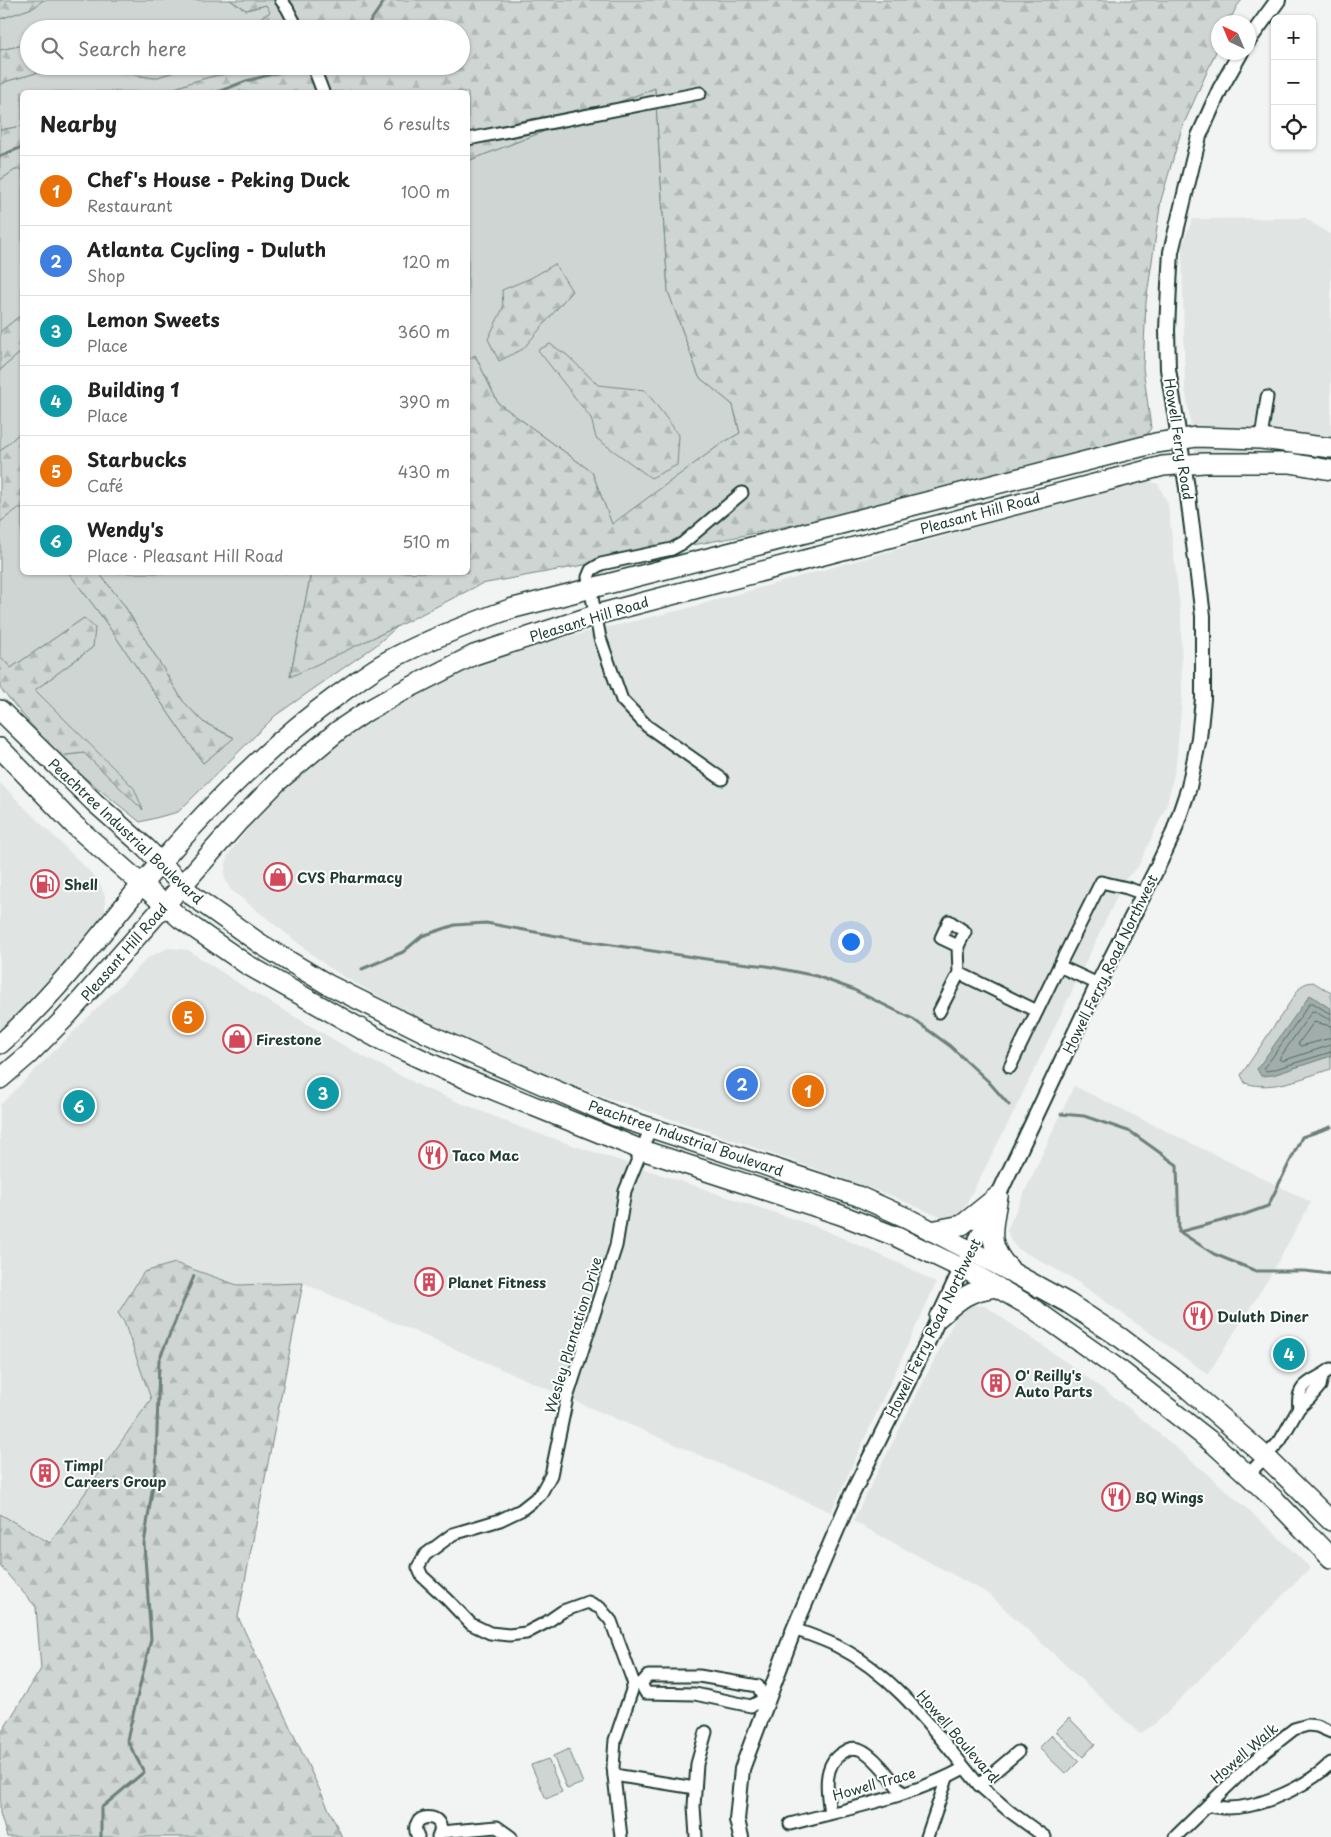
<!DOCTYPE html>
<meta charset="utf-8">
<style>
:root{--surface:#fff;--page:#f6f6f6;--text:#222;--muted:#767676;--line:#e0e0e0;--accent:#0b8043}
body{margin:0;font-family:"Playpen Sans",sans-serif;background:var(--page);color:var(--text)}
.controls{position:absolute;right:15px;top:15px;display:grid;overflow:hidden;border-radius:8px;box-shadow:0 1px 4px #0004}
.controls button{width:45px;height:45px;display:grid;place-items:center;padding:0;border:0;border-bottom:1px solid var(--line);background:var(--surface);color:var(--text);font:25px sans-serif}
.compass{position:absolute;left:1211px;top:15px;width:45px;height:45px;border-radius:50%;background:var(--surface);box-shadow:0 1px 4px #0004;rotate:316deg}
.you{position:absolute;left:850px;top:941px;width:18px;height:18px;margin:-12px;border:4px solid #fff;border-radius:50%;background:#1a73e8;box-shadow:0 0 0 8px #1a73e833}
.badge{display:grid;place-items:center;width:32px;height:32px;border-radius:50%;background:var(--accent);color:#fff;font-size:16px;font-weight:700}
.pin{position:absolute;translate:-50% -50%;border:2px solid #fff;box-shadow:0 1px 5px #0006}
.list{margin:0;padding:0;list-style:none}
h2{display:flex;justify-content:space-between;align-items:center;height:65px;margin:0;padding:0 20px;font-size:21px}
h2 small{font-size:16px;font-weight:400;color:var(--muted)}
.list li{display:grid;grid-template-columns:32px 1fr auto;gap:15px;align-items:center;box-sizing:border-box;height:70px;padding:0 20px;border-top:1px solid var(--line)}
.list b{display:block;font-size:19px;white-space:nowrap}
.list p{margin:0;font-size:16px;white-space:nowrap;color:var(--muted)}
.list em{font-size:16px;font-style:normal;color:var(--muted)}
.icon{flex:none;width:28px;height:28px;fill:none;stroke:currentColor;stroke-width:2;stroke-linecap:round;stroke-linejoin:round}
.map{position:relative;flex:none;width:1331px;height:1837px;overflow:hidden}
.search{position:absolute;background:var(--surface);box-shadow:0 1px 4px #0004;left:20px;top:20px;width:450px;height:55px;display:flex;align-items:center;gap:12px;box-sizing:border-box;padding:0 18px;border-radius:28px;color:var(--muted);font-size:19px}
.panel{position:absolute;background:var(--surface);box-shadow:0 1px 4px #0004;left:20px;top:90px;width:450px;height:485px;border-radius:8px}
.map>svg:first-child{display:block}
</style>
<div class="map">
<svg width="1331" height="1837" viewBox="0 0 1331 1837">
<defs>
<pattern id="forest-firs" width="22" height="20" patternUnits="userSpaceOnUse" patternTransform="scale(1.25)"><rect width="22" height="20" fill="#ced5d3"/><path d="M5 1l3.5 6h-7zM16 11l3.5 6h-7z" fill="#b0b8b6"/></pattern>
</defs>
<rect width="100%" height="100%" fill="#f2f3f3"/>
<filter id="ink" filterUnits="userSpaceOnUse"><feTurbulence type="fractalNoise" baseFrequency=".02" numOctaves="2"/><feDisplacementMap in="SourceGraphic" scale="10" xChannelSelector="R" yChannelSelector="G"/><feConvolveMatrix kernelMatrix="1 2 1 2 8 2 1 2 1" color-interpolation-filters="sRGB"/></filter>
<g filter="url(#ink)">
<g fill="#e0e4e3">
<path d="M1305,218L1331,235V461L1309,456L1196,458L1185,387L1182,245L1193,219Z"/>
<path d="M1147,481L1158,484L1168,504L1181,618L1182,697L1176,764L1167,804L1138,867L1126,878L1010,1120L964,1208L956,1217L945,1219L892,1196L708,1131L593,1093L453,1039L331,969L230,889L224,876L228,855L266,805L350,733L439,683L499,653L681,610L1072,500Z"/>
<path d="M0,783L98,880L105,896V912L97,926L18,1019L0,1034Z"/>
<path d="M168,948L188,950L241,985L353,1051L424,1088L522,1128L820,1228L905,1266L936,1283L831,1512L303,1283L237,1285L175,1263L118,1313L124,1322L151,1399L50,1543L0,1514V1105L149,957Z"/>
<path d="M1074,1086L1311,1202L1267,1281L1208,1374L1075,1280L1017,1248L1011,1241L1007,1230Z"/>
<path d="M973,1305L985,1306L1063,1360L1130,1409L1220,1485L1274,1533L1310,1568L1156,1723L1140,1734L989,1594L853,1521L960,1309Z"/>
</g>
<g fill="#ced5d3" stroke="#768984">
<path d="M43,0H230L246,10L266,5L271,12L250,24L221,21L196,29H29V44L0,50V19L34,7Z"/>
<path d="M62,66H80L154,78L194,66H278C258,74 254,71 235,73C211,75 187,83 166,92H22V126L0,130V85L7,81Z"/>
<path d="M655,88L668,291L699,377L733,405L740,433L721,444L612,525L592,472L498,403L475,355L468,360V161Z"/>
<path d="M22,169V314L0,332V180L15,170Z"/>
<path d="M22,351V431L0,451V370Z"/>
<path d="M20,506L22,510V572L69,573L100,614L203,763L233,737L203,722L183,701L124,605L99,573H311L290,676L398,626L375,646L276,715L178,812L140,822L58,756L84,753L142,808L35,690L93,647L84,618L11,668L0,656V522Z"/>
<path d="M1313,982L1331,993V1069C1304,1077 1273,1092 1245,1083L1241,1075L1243,1072L1301,986L1307,983Z"/>
<path d="M1069,1718L1095,1744L1083,1757L1056,1731Z"/>
<path d="M1052,1735L1079,1761L1066,1774L1039,1748Z"/>
<path d="M569,1749L583,1783L567,1789L553,1756Z"/>
<path d="M548,1759L562,1792L546,1799L531,1765Z"/>
</g>
<g fill="url(#forest-firs)" stroke="#768984">
<path d="M0,0H43L35,7L0,19Z"/>
<path d="M230,0H1242L1237,6L1229,22H1218V47L1182,128L1161,200L1146,302L1143,368L1151,428L1143,440L934,495L736,537L481,584L398,626L290,677L311,573L468,572V360L475,355L498,403L592,472L612,524L721,444L740,433L733,405L699,377L668,291L655,88L468,161V92H166C187,83 211,75 235,73C254,71 259,74 278,66H461V29H196L221,21L250,24L270,12L266,5L246,10Z"/>
<path d="M29,44V66H62L7,81L0,85V50Z"/>
<path d="M80,66H194L154,78Z"/>
<path d="M22,126V169L15,170L0,180V130Z"/>
<path d="M555,264L572,291L523,349L499,361L488,339L503,308L502,290L531,278Z"/>
<path d="M22,314V351L0,370V332Z"/>
<path d="M550,344L567,355L598,385L645,390L679,435L677,465L651,478L596,438L591,418L538,350Z"/>
<path d="M22,431V510L20,507L0,522V451Z"/>
<path d="M69,573H99L124,605L183,701L203,722L234,738L203,763L100,614Z"/>
<path d="M84,618L95,628L93,647L35,690L134,788L143,810L84,753L58,756L0,688V656L11,668Z"/>
<path d="M175,1263L237,1285L303,1283L238,1617L342,1837H7L0,1813V1735L41,1669L36,1607L0,1566V1514L50,1543L151,1399L124,1322L118,1313L144,1272Z"/>
</g>
<path fill="#a1adaa" stroke="#6d807b" d="M1310,995L1331,1009V1056L1273,1075L1261,1076L1257,1069Z"/>
<g fill="none" stroke-linecap="round" stroke-linejoin="round">
<g stroke="#536a63" stroke-width="1">
<path d="M1331,1013L1327,1012L1313,1003H1310L1264,1069L1266,1071L1272,1070L1331,1052"/>
<path d="M1331,1019C1323,1019 1318,1011 1312,1011L1279,1059L1282,1061L1331,1045"/>
<path d="M1331,1026L1314,1022L1298,1044L1301,1046L1331,1038"/>
</g>
<g stroke="#6d807b" stroke-width="3">
<path d="M365,29L385,0"/>
<path d="M218,92L246,81L304,66"/>
<path d="M0,156L22,147"/>
<path d="M362,969L403,952L422,936L455,925L486,923L579,940L713,960L767,966L816,976L852,989L913,1019L950,1046L988,1081L1009,1105"/>
<path d="M1061,1114L1084,1116L1131,1132L1177,1165L1179,1232"/>
<path d="M1179,1232L1240,1216L1268,1206L1302,1137L1331,1127"/>
<path d="M1180,1232L1214,1254L1256,1271H1305L1331,1274"/>
<path d="M101,1837V1808L144,1772L127,1740L151,1639L144,1544L156,1465L159,1360L194,1276"/>
</g>
<defs>
<g id="minor">
<path d="M281,0L287,8L298,29"/>
<path d="M313,66L323,92"/>
<path d="M468,139L700,93"/>
<path d="M1261,439L1267,397"/>
<path d="M722,779L647,726L622,700L600,638L588,577L591,570L601,564L672,549L683,543L742,493"/>
<path d="M958,946L941,938L949,921L965,932L958,946L959,973"/>
<path d="M1059,966L1101,882L1127,888L1144,894"/>
<path d="M939,1012L959,973L1037,1011"/>
<path d="M1010,1067L1059,966L1098,984"/>
<path d="M651,1127L625,1191L616,1246L567,1398L551,1475L540,1495L521,1510L500,1520L453,1534L425,1555L418,1567L422,1576L447,1599L471,1624L490,1633L509,1635L526,1633L547,1622L563,1611L588,1602L600,1608L611,1621L634,1684H641L646,1693L695,1694L751,1706L764,1699L768,1701"/>
<path d="M1299,1408C1295,1382 1316,1381 1331,1369"/>
<path d="M1248,1475L1280,1441L1299,1408L1310,1398L1320,1386L1322,1377"/>
<path d="M794,1629C808,1634 823,1639 837,1646C898,1677 936,1734 979,1785L1009,1811L1045,1837"/>
<path d="M641,1684L648,1676H699L758,1686L764,1699"/>
<path d="M1331,1732L1317,1726L1308,1725L1294,1729L1256,1759L1208,1805C1245,1817 1304,1789 1331,1763"/>
<path d="M614,1775L695,1788"/>
<path d="M979,1785L1018,1752"/>
<path d="M830,1813C827,1793 822,1765 842,1753C848,1749 852,1747 859,1749C874,1754 893,1781 902,1793"/>
<path d="M790,1824C845,1809 915,1796 964,1768"/>
<path d="M441,1832L497,1827L511,1837"/>
<path d="M418,1837C405,1811 451,1811 438,1837"/>
<path d="M621,1837L613,1767L615,1740L634,1684"/>
<path d="M696,1837L694,1806L697,1764L706,1732"/>
<path d="M927,1837L947,1778"/>
<path d="M1175,1837L1208,1805"/>
</g>
<g id="tertiary">
<path d="M1248,41L1278,0"/>
<path d="M741,1837L737,1820L742,1769L794,1629L852,1494L929,1339L956,1280L998,1196L1098,984L1155,872L1173,834L1189,787L1199,738L1203,699V616L1187,488L1168,369L1167,330L1169,285L1171,252L1199,136L1220,89L1241,52"/>
</g>
<g id="trunk">
<path d="M0,710L94,802L146,848L194,897L262,945L327,984L426,1033L481,1058L615,1116L858,1196L907,1218L1015,1274L1068,1303L1121,1338L1187,1388L1266,1457L1331,1521"/>
<path d="M0,748L73,824L181,919L246,964L377,1038L447,1071L642,1150L841,1215L897,1237L974,1274L1031,1307L1121,1371L1214,1444L1276,1501L1331,1558"/>
<path d="M0,1044C54,997 97,938 143,883C202,814 265,748 338,695C356,682 375,667 395,657C432,638 471,623 510,609L1156,443L1196,437L1261,439L1331,448"/>
<path d="M0,1079L28,1055L65,1018L239,821L277,782L339,730L367,711L399,693L474,655L595,615L1163,466L1204,463H1290L1331,470"/>
<path d="M998,1196C993,1226 985,1245 1009,1268"/>
<path d="M931,1231L962,1225L998,1196"/>
<path d="M939,1317C959,1299 969,1290 997,1287"/>
</g>
</defs>
<use href="#minor" stroke="#1f3d34" stroke-width="15"/>
<use href="#tertiary" stroke="#1f3d34" stroke-width="18"/>
<use href="#trunk" stroke="#1f3d34" stroke-width="22"/>
<use href="#minor" stroke="#fff" stroke-width="11"/>
<use href="#tertiary" stroke="#fff" stroke-width="14"/>
<use href="#trunk" stroke="#fff" stroke-width="19"/>
</g>
</g>
<defs>
<symbol id="shop-ring" viewBox="-11 -11 22 22"><circle r="9.5" fill="#fff" stroke="#d1495b" stroke-width="1.5"/><path d="M-5-2.5h2.3a2.7 3.5 0 0 1 5.4 0H5L5.5 6h-11ZM-1.5-2.5h3a1.5 2.3 0 0 0-3 0Z" fill="#d1495b"/></symbol>
<symbol id="fuel-ring" viewBox="-11 -11 22 22"><circle r="9.5" fill="#fff" stroke="#d1495b" stroke-width="1.5"/><path d="M-5.5-6h7V0h2V4h1.3V-2.5L3-4.5l.8-.8L6-3V5H2.5V1h-1V6h-7ZM-4.2-4.7v3.2H.2V-4.7Z" fill="#d1495b"/></symbol>
<symbol id="restaurant-ring" viewBox="-11 -11 22 22"><circle r="9.5" fill="#fff" stroke="#d1495b" stroke-width="1.5"/><path d="M-5-6h1v4h1v-4h1v4h1v-4h1v5L-1.5 .5V6h-2V.5L-5-1ZM5-6V6H3V1.5H1.5Q1.5-4 5-6Z" fill="#d1495b"/></symbol>
<symbol id="building-ring" viewBox="-11 -11 22 22"><circle r="9.5" fill="#fff" stroke="#d1495b" stroke-width="1.5"/><path d="M-4-6H4V6H1V3H-1V6H-4ZM-2.5-4.3h1.7v1.8h-1.7ZM.8-4.3h1.7v1.8H.8ZM-2.5-1h1.7V.8h-1.7ZM.8-1h1.7V.8H.8Z" fill="#d1495b"/></symbol>
</defs>
<g fill-rule="evenodd">
<use href="#shop-ring" x="262" y="861" width="32" height="32"/>
<use href="#fuel-ring" x="29" y="868" width="32" height="32"/>
<use href="#shop-ring" x="221" y="1023" width="32" height="32"/>
<use href="#restaurant-ring" x="417" y="1139" width="32" height="32"/>
<use href="#building-ring" x="413" y="1266" width="32" height="32"/>
<use href="#restaurant-ring" x="1182" y="1300" width="32" height="32"/>
<use href="#building-ring" x="980" y="1367" width="32" height="32"/>
<use href="#building-ring" x="29" y="1457" width="32" height="32"/>
<use href="#restaurant-ring" x="1100" y="1481" width="32" height="32"/>
</g>
<g text-anchor="middle" dominant-baseline="central" stroke-width="4" stroke-linejoin="round" paint-order="stroke">
<g font-size="14" fill="#1f3d34" stroke="#fff">
<text transform="translate(1179 439) rotate(81)">Howell Ferry Road</text>
<text transform="translate(980 513) rotate(-15)">Pleasant Hill Road</text>
<text transform="translate(589 619) rotate(-17)">Pleasant Hill Road</text>
<text transform="translate(126 831) rotate(43)">Peachtree Industrial Boulevard</text>
<text transform="translate(124 952) rotate(-49)">Pleasant Hill Road</text>
<text transform="translate(1110 964) rotate(-64)">Howell Ferry Road Northwest</text>
<text transform="translate(686 1138) rotate(19)">Peachtree Industrial Boulevard</text>
<text transform="translate(933 1328) rotate(-64)">Howell Ferry Road Northwest</text>
<text transform="translate(573 1335) rotate(-73)">Wesley Plantation Drive</text>
<text transform="translate(958 1736) rotate(49)">Howell Boulevard</text>
<text transform="translate(1244 1753) rotate(-41)">Howell Walk</text>
<text transform="translate(874 1784) rotate(-16)">Howell Trace</text>
</g>
<g font-size="14" font-weight="bold" fill="#1f3d34" stroke="#fff" text-anchor="start">
<text x="297" y="877">CVS Pharmacy</text>
<text x="64" y="884">Shell</text>
<text x="256" y="1039">Firestone</text>
<text x="452" y="1155">Taco Mac</text>
<text x="448" y="1282">Planet Fitness</text>
<text x="1217" y="1316">Duluth Diner</text>
<text x="1015" y="1375">O' Reilly's<tspan x="1015" dy="16">Auto Parts</tspan></text>
<text x="64" y="1465">Timpl<tspan x="64" dy="16">Careers Group</tspan></text>
<text x="1135" y="1497">BQ Wings</text>
</g>
</g>
</svg>
<div class="controls">
<button>+</button>
<button>−</button>
<button><svg class="icon" aria-label="locate" viewBox="0 0 24 24"><circle cx="12" cy="12" r="6"/><path d="M12 2v4M12 18v4M2 12h4M18 12h4"/></svg></button>
</div>
<svg class="compass" viewBox="-18 -18 36 36"><path d="M0-13l5 13h-10z" fill="#e53935"/><path d="M0 13l5-13h-10z" fill="#767676"/></svg>
<div class="you"></div>
<div class="pin badge" style="left:808px;top:1091px;background:#e8710a">1</div>
<div class="pin badge" style="left:742px;top:1084px;background:#3f7fe0">2</div>
<div class="pin badge" style="left:323px;top:1093px;background:#0f9aa8">3</div>
<div class="pin badge" style="left:1289px;top:1354px;background:#0f9aa8">4</div>
<div class="pin badge" style="left:188px;top:1017px;background:#e8710a">5</div>
<div class="pin badge" style="left:79px;top:1106px;background:#0f9aa8">6</div>
<div class="search"><svg class="icon" aria-label="search" viewBox="0 0 24 24"><circle cx="10" cy="10" r="6"/><path d="M15 15l6 6"/></svg>Search here</div>
<section class="panel">
<h2>Nearby<small>6 results</small></h2>
<ul class="list">
<li><span class="badge" style="background:#e8710a">1</span><div><b>Chef's House - Peking Duck</b><p>Restaurant</p></div><em>100 m</em></li>
<li><span class="badge" style="background:#3f7fe0">2</span><div><b>Atlanta Cycling - Duluth</b><p>Shop</p></div><em>120 m</em></li>
<li><span class="badge" style="background:#0f9aa8">3</span><div><b>Lemon Sweets</b><p>Place</p></div><em>360 m</em></li>
<li><span class="badge" style="background:#0f9aa8">4</span><div><b>Building 1</b><p>Place</p></div><em>390 m</em></li>
<li><span class="badge" style="background:#e8710a">5</span><div><b>Starbucks</b><p>Café</p></div><em>430 m</em></li>
<li><span class="badge" style="background:#0f9aa8">6</span><div><b>Wendy's</b><p>Place · Pleasant Hill Road</p></div><em>510 m</em></li>
</ul>
</section>
</div>
